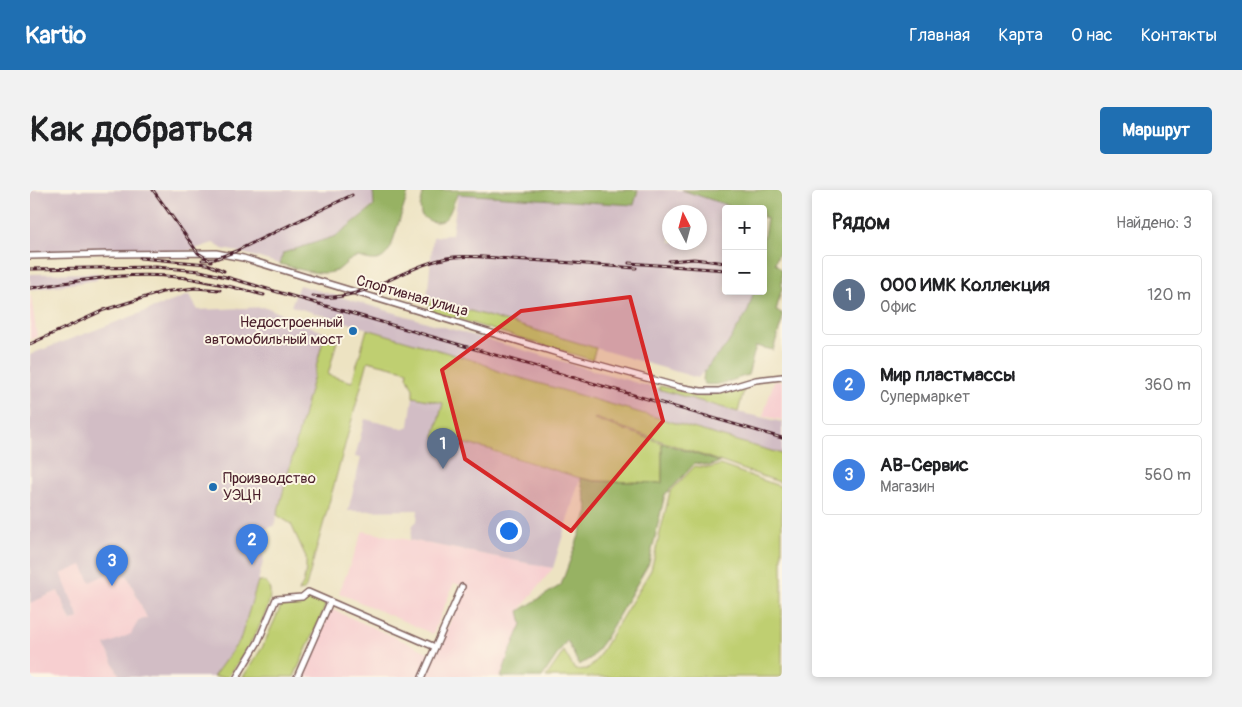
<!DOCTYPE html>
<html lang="ru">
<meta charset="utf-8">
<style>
:root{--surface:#fff;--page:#f2f2f2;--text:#202124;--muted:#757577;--line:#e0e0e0;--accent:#1f6fb2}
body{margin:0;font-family:Pangolin,sans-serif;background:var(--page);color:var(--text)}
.controls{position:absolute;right:15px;top:15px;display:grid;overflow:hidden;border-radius:5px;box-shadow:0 2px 8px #0003}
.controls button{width:45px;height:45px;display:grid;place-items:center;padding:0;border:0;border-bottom:1px solid var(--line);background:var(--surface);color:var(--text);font:25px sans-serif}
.compass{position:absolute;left:632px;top:15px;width:45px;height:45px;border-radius:50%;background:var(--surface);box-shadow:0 2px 8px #0003;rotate:354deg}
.you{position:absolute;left:478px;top:340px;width:18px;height:18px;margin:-12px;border:4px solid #fff;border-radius:50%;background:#1a73e8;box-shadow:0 0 0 8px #1a73e833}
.badge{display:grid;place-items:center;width:32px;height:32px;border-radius:50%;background:var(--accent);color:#fff;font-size:16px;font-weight:700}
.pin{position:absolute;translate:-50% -41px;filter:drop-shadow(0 1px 2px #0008)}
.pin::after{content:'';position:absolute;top:26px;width:18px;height:15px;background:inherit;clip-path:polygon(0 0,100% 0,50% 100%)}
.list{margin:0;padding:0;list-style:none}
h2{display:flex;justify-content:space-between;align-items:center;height:65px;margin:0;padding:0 20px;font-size:21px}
h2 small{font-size:16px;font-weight:400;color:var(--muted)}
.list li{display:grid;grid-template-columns:32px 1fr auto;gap:15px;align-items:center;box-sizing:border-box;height:80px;margin:0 10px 10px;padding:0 10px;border:1px solid var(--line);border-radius:5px}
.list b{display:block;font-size:19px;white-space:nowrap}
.list p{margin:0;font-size:16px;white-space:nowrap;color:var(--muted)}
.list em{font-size:16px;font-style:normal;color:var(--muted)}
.map{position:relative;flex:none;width:752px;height:487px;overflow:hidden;border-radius:5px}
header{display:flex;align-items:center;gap:30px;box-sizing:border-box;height:70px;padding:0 25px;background:var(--accent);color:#fff}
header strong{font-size:24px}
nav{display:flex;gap:28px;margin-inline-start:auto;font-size:18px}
.intro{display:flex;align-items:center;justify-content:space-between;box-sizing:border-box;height:120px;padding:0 30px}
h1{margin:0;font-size:35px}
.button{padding:12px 22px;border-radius:5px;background:var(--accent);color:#fff;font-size:18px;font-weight:700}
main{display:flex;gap:30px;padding:0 30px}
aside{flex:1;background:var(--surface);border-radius:5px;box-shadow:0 2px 8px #0003}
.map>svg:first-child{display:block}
</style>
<header>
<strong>Kartio</strong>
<nav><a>Главная</a><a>Карта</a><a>О нас</a><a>Контакты</a></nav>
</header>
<div class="intro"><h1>Как добраться</h1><a class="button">Маршрут</a></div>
<main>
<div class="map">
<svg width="752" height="487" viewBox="0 0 752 487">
<rect width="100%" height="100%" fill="#fcf5e5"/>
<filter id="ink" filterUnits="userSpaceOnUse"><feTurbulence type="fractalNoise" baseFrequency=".02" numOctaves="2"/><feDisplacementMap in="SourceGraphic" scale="10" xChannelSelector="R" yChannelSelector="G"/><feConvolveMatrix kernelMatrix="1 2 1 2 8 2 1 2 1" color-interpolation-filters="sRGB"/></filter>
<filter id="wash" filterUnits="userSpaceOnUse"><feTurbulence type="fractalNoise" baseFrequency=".0096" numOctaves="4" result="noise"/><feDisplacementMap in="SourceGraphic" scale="20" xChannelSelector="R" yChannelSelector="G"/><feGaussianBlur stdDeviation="1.12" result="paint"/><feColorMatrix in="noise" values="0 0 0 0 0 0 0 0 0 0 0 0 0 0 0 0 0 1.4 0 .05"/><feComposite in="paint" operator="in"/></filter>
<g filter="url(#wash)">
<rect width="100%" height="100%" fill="#ede3c2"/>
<g fill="#f7cfd0">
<path d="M0,105H1L7,147L0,150Z"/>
<path d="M744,191H752V230L733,226Z"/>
<path d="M333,341L523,378L489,421L492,433L479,464L471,487H396L435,397L424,393L403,444L309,403Z"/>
<path d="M53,374L97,385L117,428L108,431L102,444L75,455L90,487H0V413L28,401L41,431L49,428L30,384Z"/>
<path d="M301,419L400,463L390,487H271Z"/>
</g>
<g fill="#d2bdc5" fill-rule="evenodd">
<path d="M0,0H343L344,15L306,46L254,63L250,74L209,62L193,59L183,53L159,61L0,64Z"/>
<path d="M609,0H652L709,19H696V101H724L718,121L697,155L668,188L397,109L403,47L422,44L428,4L603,15ZM640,22H670V52H640Z"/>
<path d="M68,83L67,90L0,100V84Z"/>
<path d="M269,95L707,222L752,232V264L470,182L449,172L261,116Z"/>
<path d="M159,105L168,120L236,117L295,143L244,336L223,343L234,368L228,391L210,450L183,487H90L75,455L101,444L108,431L117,428L97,385L85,389L81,382L60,392L52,375L31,384L49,428L41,431L28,401L0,413V165L6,162Z"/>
<path d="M383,207L414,213L404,247L463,260V262L550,288L523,378L380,350L383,335L387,331L388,320L318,321L331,268L325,267L335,229L374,239L379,236Z"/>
</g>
<g fill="#bfcf71" stroke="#84774e">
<path d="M400,109L566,158L562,170L398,120Z"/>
<path d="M337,139L449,172L470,182L752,264V293L565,228L564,229L632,253V293L564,291L550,288L463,261V260L404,247L413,213L383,207V199L377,186L378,181L338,171L276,397L273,401L268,402L273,394L276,381V367L261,334L247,325L295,143L308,147L298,185L322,192Z"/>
<path d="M630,196L672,206L703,201L715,196L708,222L628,199Z"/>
<path d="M690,275L752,297V487H516L534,461L545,480L557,479L565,472L621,380L640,302L665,276L679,278Z"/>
<path d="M228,391C231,391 234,391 236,393C254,407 208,473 198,487H183L210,450Z"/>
<path d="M281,406L292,410L295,414L294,419L264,487H213L232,458L252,414L275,411Z"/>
</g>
<g fill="#97b263" stroke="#706847">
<path d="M343,0H379L361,57C354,69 349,72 336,69C332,68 328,66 324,68C318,70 314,76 308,80C293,88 266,78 250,74L253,63L306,46L344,16Z"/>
<path d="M394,0H608L604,15L428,4C421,14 421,32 406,32C400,32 396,29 391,25L390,17Z"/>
<path d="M652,0H752V54L745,73L752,80V98L746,121L752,123V131L743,160L726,156L718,185C704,189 689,197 675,194L673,190L674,182L682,171L697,155L718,121L724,101H733V51L737,28L733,27V19H709Z"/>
<path d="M632,253L690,272L679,276L665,273L643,297L635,304L619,373L575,449L561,468L549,475L537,450L512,487H471L479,464L492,434L489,421L531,395L558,321L550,288L564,291L632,293Z"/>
</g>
</g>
<g filter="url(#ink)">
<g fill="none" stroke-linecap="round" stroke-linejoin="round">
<defs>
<g id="minor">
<path d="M0,66L82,64L186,63L213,68L544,168L649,197L671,201H689L726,190L752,187"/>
<path d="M207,487L228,452L246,409L272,407L278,402L405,457"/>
<path d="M267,487L300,412"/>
<path d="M392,487L432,397"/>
</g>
</defs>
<use href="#minor" stroke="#836460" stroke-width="8"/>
<use href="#minor" stroke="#fff" stroke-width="5"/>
<defs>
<g id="rail">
<path d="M123,0L168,63L181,71"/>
<path d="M110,68L177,74L194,81"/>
<path d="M172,70L185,69L206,61L322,5"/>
<path d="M639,71L664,69L696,73"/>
<path d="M599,73L696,80"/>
<path d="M0,79L126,77L170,81L196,87L752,248"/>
<path d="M0,98C49,91 99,81 148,87C178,90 206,98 234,105"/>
<path d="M283,106C334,115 375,73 424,67C443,65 462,68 481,69C523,71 565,75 606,78"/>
<path d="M0,154L74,120L132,102L165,98L190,100"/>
</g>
</defs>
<use href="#rail" stroke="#4a1f2b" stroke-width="3"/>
<use href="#rail" stroke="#fcf5e5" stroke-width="1" stroke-dasharray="4" stroke-linecap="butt"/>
</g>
</g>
<path fill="#d62828" fill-opacity="0.2" stroke="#d62828" stroke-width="4" stroke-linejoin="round" d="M600,107L633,231L541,341L435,269L412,180L491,121Z"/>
<g fill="#1f6fb2" stroke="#fcf5e5" stroke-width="2">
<circle cx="323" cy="141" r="5"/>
<circle cx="183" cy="297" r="5"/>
</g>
<g text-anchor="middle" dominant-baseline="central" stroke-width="4" stroke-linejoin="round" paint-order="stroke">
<g font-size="15" fill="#4a1f2b" stroke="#fcf5e5">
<text transform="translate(382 106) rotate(16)">Спортивная улица</text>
</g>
<g font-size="15" fill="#4a1f2b" stroke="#fcf5e5" text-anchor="end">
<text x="313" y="132">Недостроенный<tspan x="313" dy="17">автомобильный мост</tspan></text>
<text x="193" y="288" text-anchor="start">Производство<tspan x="193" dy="17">УЭЦН</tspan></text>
</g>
</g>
</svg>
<div class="controls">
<button>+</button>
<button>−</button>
</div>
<svg class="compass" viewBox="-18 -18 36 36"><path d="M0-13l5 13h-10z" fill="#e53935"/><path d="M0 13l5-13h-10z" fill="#757577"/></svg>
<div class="you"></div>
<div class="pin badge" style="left:413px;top:279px;background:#5c6f8a">1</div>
<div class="pin badge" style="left:222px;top:375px;background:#3f7fe0">2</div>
<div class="pin badge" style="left:82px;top:396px;background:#3f7fe0">3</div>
</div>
<aside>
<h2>Рядом<small>Найдено: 3</small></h2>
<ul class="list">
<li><span class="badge" style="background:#5c6f8a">1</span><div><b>ООО ИМК Коллекция</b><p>Офис</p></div><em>120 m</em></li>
<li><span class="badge" style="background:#3f7fe0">2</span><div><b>Мир пластмассы</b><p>Супермаркет</p></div><em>360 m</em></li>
<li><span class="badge" style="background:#3f7fe0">3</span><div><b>АВ-Сервис</b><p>Магазин</p></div><em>560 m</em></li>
</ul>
</aside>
</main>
